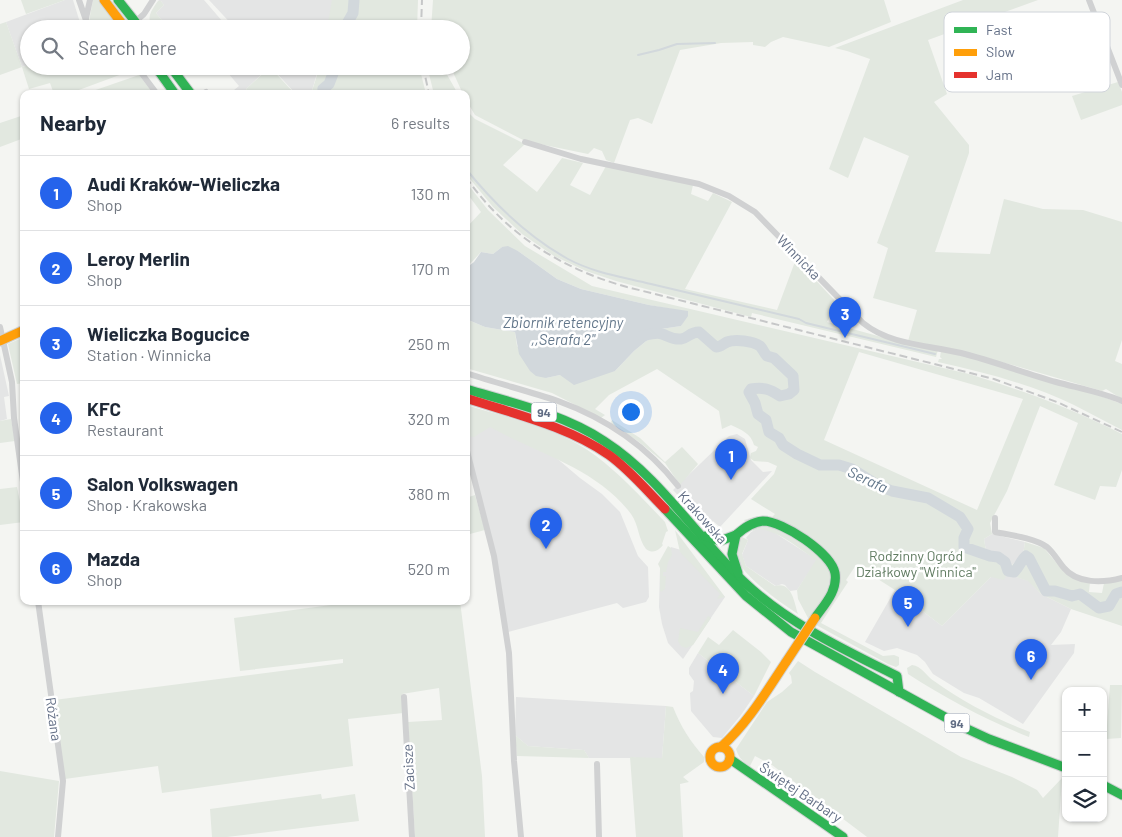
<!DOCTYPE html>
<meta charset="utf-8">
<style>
:root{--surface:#fff;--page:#f6f6f7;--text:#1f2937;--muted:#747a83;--line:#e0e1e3;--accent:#2563eb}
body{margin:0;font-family:Barlow,sans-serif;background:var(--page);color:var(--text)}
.controls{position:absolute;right:15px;bottom:15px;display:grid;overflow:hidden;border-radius:10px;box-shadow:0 1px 4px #0004}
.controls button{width:45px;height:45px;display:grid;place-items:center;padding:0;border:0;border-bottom:1px solid var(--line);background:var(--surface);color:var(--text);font:25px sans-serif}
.you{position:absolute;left:630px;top:411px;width:18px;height:18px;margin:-12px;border:4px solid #fff;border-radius:50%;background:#1a73e8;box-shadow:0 0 0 8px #1a73e833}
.badge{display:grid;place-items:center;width:32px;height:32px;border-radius:50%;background:var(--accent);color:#fff;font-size:16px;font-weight:700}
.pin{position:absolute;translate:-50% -41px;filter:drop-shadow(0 1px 2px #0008)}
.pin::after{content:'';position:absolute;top:26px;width:18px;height:15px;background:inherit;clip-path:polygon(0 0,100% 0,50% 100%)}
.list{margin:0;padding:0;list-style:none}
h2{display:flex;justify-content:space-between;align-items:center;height:65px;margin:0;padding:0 20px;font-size:21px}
h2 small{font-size:16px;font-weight:400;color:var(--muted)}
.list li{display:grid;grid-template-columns:32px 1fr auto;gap:15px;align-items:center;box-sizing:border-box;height:75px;padding:0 20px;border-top:1px solid var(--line)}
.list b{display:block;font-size:19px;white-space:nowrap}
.list p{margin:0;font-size:16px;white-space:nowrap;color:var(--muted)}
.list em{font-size:16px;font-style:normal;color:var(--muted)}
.icon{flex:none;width:28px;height:28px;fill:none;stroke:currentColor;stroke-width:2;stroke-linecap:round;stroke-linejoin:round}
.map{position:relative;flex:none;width:1122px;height:837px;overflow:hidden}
.search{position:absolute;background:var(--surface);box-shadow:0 1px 4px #0004;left:20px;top:20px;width:450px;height:55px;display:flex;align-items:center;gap:12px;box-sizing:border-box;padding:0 18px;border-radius:28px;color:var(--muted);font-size:19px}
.panel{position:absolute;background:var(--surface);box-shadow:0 1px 4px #0004;left:20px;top:90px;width:450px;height:515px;border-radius:10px}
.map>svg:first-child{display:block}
</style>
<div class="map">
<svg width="1122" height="837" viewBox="0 0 1122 837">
<rect width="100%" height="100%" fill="#f4f5f2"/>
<g fill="#e4e5e5">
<path d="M65,0H73L82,29H29V65L22,67L6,22Z"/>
<path d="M159,0H204L229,29H169L156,13L164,5L161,1H158Z"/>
<path d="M209,0H332L333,2L327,29H236Z"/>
<path d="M222,66H263L266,70L246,89L250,94H229L239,86Z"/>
<path d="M270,66H319L311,94H296Z"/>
<path d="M0,355L9,396L4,397L7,419L0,421Z"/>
<path d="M483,419L547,450L580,478L602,494L620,512L638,556L648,567L649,597L646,602L623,608L617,603L508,632L499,572L466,448V428Z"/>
<path d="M737,434L745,439L751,460L763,472L772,471L720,527L713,521L710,524L701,519L673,490L729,436Z"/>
<path d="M759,528L772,531L817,560L797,590L790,591L785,585L782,584L776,586L746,566L742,555L748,540L746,538L751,532Z"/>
<path d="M992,534L1025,542L1023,555L1012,565L1002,555L986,551L984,539Z"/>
<path d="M671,547L681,550L725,597L683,659L668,643L662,624L659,607L660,568Z"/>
<path d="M1007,574L1029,581L1041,594L1071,609L1061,632L1051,645L1075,644L1074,653L1023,724L979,698L964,693L933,674L925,662L917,655L897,648L884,651L865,642L895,590L942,626L991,577Z"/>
<path d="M698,653L754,696L741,715L722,738L713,737L691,711L690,693L693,691L694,681L689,674V668Z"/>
<path d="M516,697L666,706L662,758H589L584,750L528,746L515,735Z"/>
</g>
<g fill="#e2e8e0" fill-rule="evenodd">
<path d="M21,0H65L26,14Z"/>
<path d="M93,0H98C105,8 114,17 114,29H93L89,21Z"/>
<path d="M332,0H418L417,29H327Z"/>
<path d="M433,0H884L891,22L829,47L783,37L771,42L765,47L753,45V42L721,43L680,50L652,124L638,118L630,120L614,163L606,160L602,151L594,148L588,154L525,141L475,115L466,100V94H463L452,70L445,71L458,94H434L427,66H461V29H431Z"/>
<path d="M963,0H1038L928,40L947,94L934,102L969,145V153L935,252L990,254L1004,199L1043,209L1083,210L1122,222V340L1115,361L1122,364V399L1106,389L1102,391L1009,364L908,341L917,310L873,298L888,248L877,243L909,156L864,137L848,178L829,169L870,59L847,51L835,48Z"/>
<path d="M158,1H161L164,5L156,13L169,29H153C146,17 151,11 158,1Z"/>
<path d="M6,22L22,67L29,65V66H127L133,70L68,94H54L50,83L29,89L22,67L0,75V24Z"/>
<path d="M320,66H419L426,94H311Z"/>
<path d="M270,67L295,94H250L246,89Z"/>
<path d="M139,75L152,92L84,94Z"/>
<path d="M1118,82L1122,92V105L1081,120L1072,96Z"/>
<path d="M466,110L475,119L525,144L503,165L537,192L562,158L583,163L570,185L590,195L606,166L693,185L691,194L708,201L713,193L732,202L685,289L777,310L796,259L837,303L827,322L896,341L938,350L936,357L752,313L751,317L616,281L586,271L554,256L522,234L493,207L466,174Z"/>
<path d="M24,115V138L0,147V123Z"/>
<path d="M466,182L488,210L525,246L592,286L969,374C1022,390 1073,409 1122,434V470L1116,487L1100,486L1095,500L1054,485L1078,423L1040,406L1007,491L990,523L992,534L984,539L986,551L1002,555L1012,565L1023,555L1025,542L1044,548L1064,572L1090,582L1089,592L1102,593L1104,583L1122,580V626L1071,609L1041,594L1028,581L1007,574L1004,580L991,577L942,626L895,590L856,565L846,580L848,582L821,623L883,656L894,655L899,657V665L896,667L888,664L818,626L808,618L798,599L797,590L816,560C801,550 770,523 753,531L744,520L757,516L772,517L775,514L751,499L774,474L777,466L768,462L754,461L750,458L751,453L756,451L758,447L754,445C751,433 741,430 731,425L722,429L719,411L657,369L609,395L595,409L605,415L601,418L552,393L466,368V319L485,327L515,332L517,346L546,378L560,375L615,371L634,351L661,329L681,326L688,312L649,305L581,289L557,279L518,251L502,247L493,254L481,252L466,268V228L481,212L466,192ZM859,352L1023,399L977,510L824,440Z"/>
<path d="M24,337V383L17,384L8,344Z"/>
<path d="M941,351C1000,364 1065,382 1122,404V430C1106,422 1090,413 1074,405C1034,385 983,372 938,362L939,359H942L940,357Z"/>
<path d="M466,405C502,416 555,428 586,449C616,469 640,496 665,522L668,531L666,532L662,544L663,545C658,551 653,554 646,549C638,539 639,525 631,514C597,468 538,454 490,427L474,437L467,436L466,419L470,413L466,412Z"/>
<path d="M11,419L15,441L0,443V421Z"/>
<path d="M612,420L640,438L665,462L682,447L698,464L680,485L665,463L639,442L613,425L611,422Z"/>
<path d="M17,487L24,522L0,525V489Z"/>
<path d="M475,495L485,530L466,535V498Z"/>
<path d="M675,530L725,597L717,599L720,594L680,552Z"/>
<path d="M742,537L748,540L742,554L746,566L775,586C792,581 794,602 798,614C774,598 750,581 734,557L738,539Z"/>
<path d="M668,546L671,548L672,555L668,562L666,572H663V576H666L665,589L661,592L660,590V568L658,564Z"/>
<path d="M331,601H460L482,776L485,837H415L408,722L442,720L439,688L402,694L403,713L348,719L353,766L162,793L158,766L65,779L54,700L343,663V659L240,671L234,618L331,605Z"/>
<path d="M708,616L711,618L693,645L686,648L681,646L678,641L680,628L698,632Z"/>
<path d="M733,630L761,652L771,662L754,696L698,653L708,637L719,645Z"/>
<path d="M798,661L815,672L961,757L1012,777L1037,790L1043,798L1062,778L1058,837H867L772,765L755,756L750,766C742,761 739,758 736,749L767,702L782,692L792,683L791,676L789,673Z"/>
<path d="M912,665C922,666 926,676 934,681C963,702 996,719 1030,732L1029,737C986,720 947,699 908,674L907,668Z"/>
<path d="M1110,685H1122L1121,738L1106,739Z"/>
<path d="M666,706L673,707C681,727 690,741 704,757V762L683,777L689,782L680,784L683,837H636L630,757L662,758Z"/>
<path d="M515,735L528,746L584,750L589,758L517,756Z"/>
<path d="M0,771L59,781L54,837H0Z"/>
<path d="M321,794L322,799L355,794L359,821L227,837H212L210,809Z"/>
</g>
<path fill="#d2d8dc" d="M508,246L518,251L557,279L581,289L649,305L688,311V316L681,326L661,329L634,351L615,371L574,385L560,375L546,378L536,376L530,371L519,354L515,332L485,327L466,319V268L474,262L481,252L493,254L502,247Z"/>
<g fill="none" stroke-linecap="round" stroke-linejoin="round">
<g stroke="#d2d8dc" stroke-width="2">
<path d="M638,55L659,50L677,44L715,43"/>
<path d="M466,169C495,205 527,236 568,259C594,273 623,277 651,284C700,296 750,307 799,319L806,323L935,354"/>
</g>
<g stroke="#d2d8dc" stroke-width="11">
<path d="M344,29L353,13L354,0"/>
<path d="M326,94L323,89L329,84L336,66"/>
<path d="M642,336C647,335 656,332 662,334C668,336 673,340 681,339C688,338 690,332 699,332L716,347C721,347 723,344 727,342C735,339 753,341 760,346C763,349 764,353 767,356L774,358L793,376L794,390L789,394L780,396C770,389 763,387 751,389L749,392L755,403L758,414L766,420L769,432L779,438L783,445L797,454L820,465H839L852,469L877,485L892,491L928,498L960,517L968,529L964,538V547L990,556L998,557L1005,562L1008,571L1014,572C1021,565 1020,561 1026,556L1029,558L1046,591H1055L1072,596L1080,594L1099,608L1109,606L1116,594L1122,592"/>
</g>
<defs>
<g id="fast">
<path d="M118,0L141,29"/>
<path d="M155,66L175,94"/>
<path d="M170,66L191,94"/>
<path d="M466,389C513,403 563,414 604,441C660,477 695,535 743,581C787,623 843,649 897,676L899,692"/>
<path d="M665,509L746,596L791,632L963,727L989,739L1066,768"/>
<path d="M736,535C744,528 752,522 763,521C783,521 831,553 835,573C838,591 824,605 815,618"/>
<path d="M736,535L732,554L738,573"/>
<path d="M705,536L720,541L736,535"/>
<path d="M730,759L843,837"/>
<path d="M1103,785L1122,795"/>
</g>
<g id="slow">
<path d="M104,0L126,29"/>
<path d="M0,341L24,330"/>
<path d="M721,747C748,723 766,692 786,662"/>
<circle cx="720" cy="757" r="10"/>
</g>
<path id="jam" d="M466,398C514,414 567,426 609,455C630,470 647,491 665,509"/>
</defs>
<use href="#fast" stroke="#d0d2d3" stroke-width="11"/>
<use href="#slow" stroke="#d0d2d3" stroke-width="11"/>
<use href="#jam" stroke="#d0d2d3" stroke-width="11"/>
<g stroke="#d0d1d2" stroke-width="6">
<path d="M79,0L89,29"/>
<path d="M1089,0L1122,85"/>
<path d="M86,18L90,0"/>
<path d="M127,29L144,14L153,0"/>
<path d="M136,66L157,94"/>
<path d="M206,92L207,94"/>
<path d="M525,142L581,159L699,184L729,196L755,212L863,323C890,345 928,345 961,353C993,361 1024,373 1056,382C1078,388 1101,392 1122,401"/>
<path d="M0,327L12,382L14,418L24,489"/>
<path d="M466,373C496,383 528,391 558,401C605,418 647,446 678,486"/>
<path d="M466,447L494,556L509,653L514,761L521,837"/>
<path d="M995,518V532C1010,535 1034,538 1047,547C1054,553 1058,561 1064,568C1077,584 1103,583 1122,578"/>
<path d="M38,601L63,781L58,837"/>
<path d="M404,697L412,837"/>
<path d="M597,764L599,837"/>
</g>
<use href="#fast" stroke="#30b455" stroke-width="9"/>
<use href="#slow" stroke="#ff9f0a" stroke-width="9"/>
<use href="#jam" stroke="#e5322d" stroke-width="9"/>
<g stroke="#c6c7c8" stroke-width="2" stroke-dasharray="8 4" stroke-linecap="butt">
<path d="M421,29L422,0"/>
<path d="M423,66L429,94"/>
<path d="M466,177C505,234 562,269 627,287L994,379L1057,402L1122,432"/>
</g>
<defs>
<path id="slow-bridge" d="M786,662L815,618"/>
</defs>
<use href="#slow-bridge" stroke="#d0d2d3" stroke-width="11" stroke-linecap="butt"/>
<use href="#slow-bridge" stroke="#ff9f0a" stroke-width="9"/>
</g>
<g text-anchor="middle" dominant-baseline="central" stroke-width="5" stroke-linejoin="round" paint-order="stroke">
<g fill="#fff" stroke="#919aaa" stroke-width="1">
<rect x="531.5" y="402.5" width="25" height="19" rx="4"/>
<rect x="944.5" y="713.5" width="25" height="19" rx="4"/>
</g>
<g font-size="12" font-weight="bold" fill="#626e85">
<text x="544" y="412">94</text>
<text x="957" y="723">94</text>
</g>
<g font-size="14" fill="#626e85" stroke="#fff">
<text transform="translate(799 257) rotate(46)">Winnicka</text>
<text transform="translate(703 517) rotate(48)">Krakowska</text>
<text transform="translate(54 719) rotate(82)">Różana</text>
<text transform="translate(408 767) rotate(-93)">Zacisze</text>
<text transform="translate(801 792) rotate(34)">Świętej Barbary</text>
</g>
<g font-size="14" fill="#617c62" stroke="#fff">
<text x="916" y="555">Rodzinny Ogród<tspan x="916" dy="16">Działkowy "Winnica"</tspan></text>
</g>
<g font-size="15" font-style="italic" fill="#62768a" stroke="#fff">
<text x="563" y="322">Zbiornik retencyjny<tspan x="563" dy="17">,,Serafa 2"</tspan></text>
<text transform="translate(868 479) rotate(25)">Serafa</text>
</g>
</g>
<rect x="944" y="12" width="166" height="80" rx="8" fill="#fff" stroke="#d0d4da" stroke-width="1"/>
<rect x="954" y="27" width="23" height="6" fill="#30b455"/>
<rect x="954" y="49" width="23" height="7" fill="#ff9f0a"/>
<rect x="954" y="72" width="23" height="6" fill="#e5322d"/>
<g font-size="14" fill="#626e85">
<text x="986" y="35">Fast</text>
<text x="986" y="57">Slow</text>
<text x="986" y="80">Jam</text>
</g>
</svg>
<div class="controls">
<button>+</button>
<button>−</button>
<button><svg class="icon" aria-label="layers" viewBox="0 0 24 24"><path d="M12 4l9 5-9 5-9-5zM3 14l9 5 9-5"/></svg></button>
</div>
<div class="you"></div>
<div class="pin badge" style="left:731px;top:480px">1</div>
<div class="pin badge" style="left:546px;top:549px">2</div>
<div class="pin badge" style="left:845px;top:338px">3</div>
<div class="pin badge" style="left:723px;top:694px">4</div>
<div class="pin badge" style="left:908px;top:627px">5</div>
<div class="pin badge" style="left:1031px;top:680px">6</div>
<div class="search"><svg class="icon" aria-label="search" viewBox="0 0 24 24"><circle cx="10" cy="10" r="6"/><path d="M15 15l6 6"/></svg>Search here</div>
<section class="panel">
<h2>Nearby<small>6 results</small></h2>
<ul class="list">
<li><span class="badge">1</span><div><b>Audi Kraków-Wieliczka</b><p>Shop</p></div><em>130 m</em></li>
<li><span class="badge">2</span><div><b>Leroy Merlin</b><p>Shop</p></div><em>170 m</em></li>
<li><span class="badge">3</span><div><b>Wieliczka Bogucice</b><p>Station · Winnicka</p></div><em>250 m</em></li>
<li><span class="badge">4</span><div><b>KFC</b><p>Restaurant</p></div><em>320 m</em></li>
<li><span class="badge">5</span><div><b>Salon Volkswagen</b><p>Shop · Krakowska</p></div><em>380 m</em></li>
<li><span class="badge">6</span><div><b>Mazda</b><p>Shop</p></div><em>520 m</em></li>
</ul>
</section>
</div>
